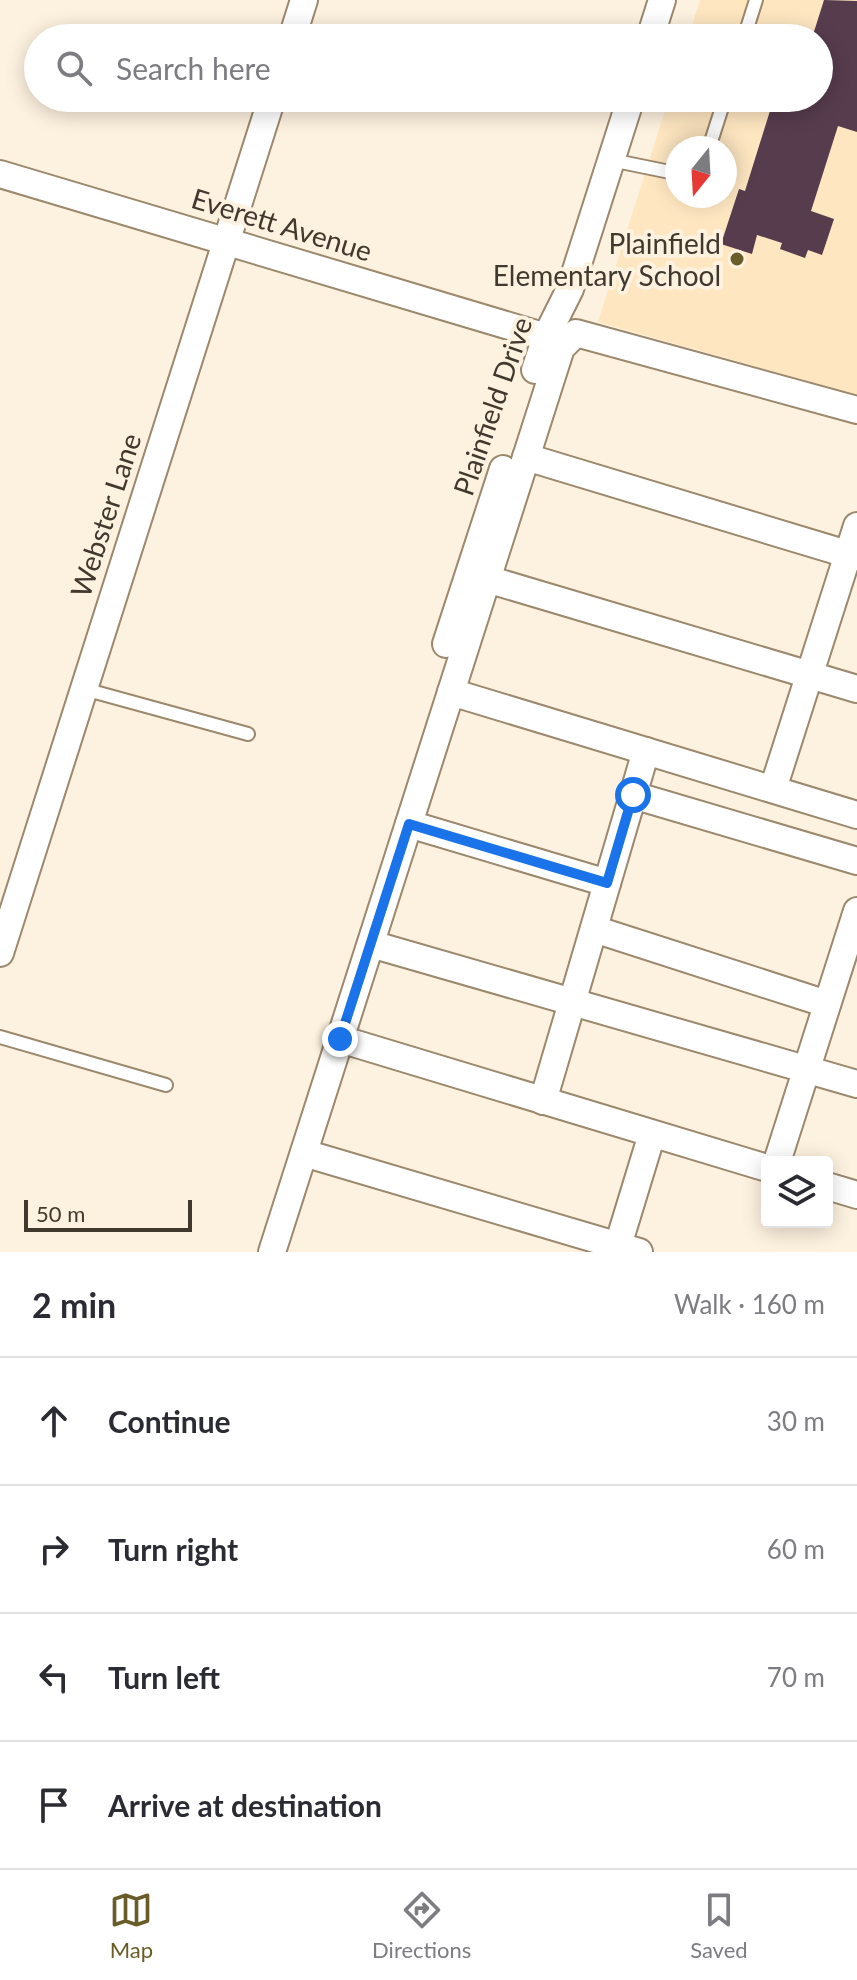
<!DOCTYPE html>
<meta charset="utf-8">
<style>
:root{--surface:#fff;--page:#f7f7f7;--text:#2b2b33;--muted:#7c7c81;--line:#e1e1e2;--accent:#6a5c29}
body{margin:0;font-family:Lato,sans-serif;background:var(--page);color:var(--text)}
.controls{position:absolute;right:24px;bottom:24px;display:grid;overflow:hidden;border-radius:8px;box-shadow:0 4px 20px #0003}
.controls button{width:72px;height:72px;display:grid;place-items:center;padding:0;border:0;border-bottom:2px solid var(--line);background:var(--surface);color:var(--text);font:40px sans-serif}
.compass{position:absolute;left:665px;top:136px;width:72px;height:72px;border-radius:50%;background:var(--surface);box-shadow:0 4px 20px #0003;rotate:198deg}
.scale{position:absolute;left:24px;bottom:20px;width:168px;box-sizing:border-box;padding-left:8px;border:4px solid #41392d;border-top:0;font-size:22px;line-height:28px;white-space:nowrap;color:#41392d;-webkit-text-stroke:6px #fdf1df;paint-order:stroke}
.stop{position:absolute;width:24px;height:24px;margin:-18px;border:6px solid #1a73e8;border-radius:50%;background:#fff}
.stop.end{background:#1a73e8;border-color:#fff;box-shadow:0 2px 8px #0008}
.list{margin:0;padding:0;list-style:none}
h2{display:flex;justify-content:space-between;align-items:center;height:104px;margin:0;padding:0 32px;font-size:34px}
h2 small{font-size:26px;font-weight:400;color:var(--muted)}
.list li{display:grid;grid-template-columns:52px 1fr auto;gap:24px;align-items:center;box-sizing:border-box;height:128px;padding:0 32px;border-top:2px solid var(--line)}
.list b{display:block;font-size:30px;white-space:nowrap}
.list em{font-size:26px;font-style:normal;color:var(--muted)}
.icon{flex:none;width:44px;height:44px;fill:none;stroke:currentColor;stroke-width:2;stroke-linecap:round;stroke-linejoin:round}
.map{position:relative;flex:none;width:857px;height:1252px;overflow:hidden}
.search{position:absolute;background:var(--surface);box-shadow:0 4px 20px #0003;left:24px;right:24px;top:24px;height:88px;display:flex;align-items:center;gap:20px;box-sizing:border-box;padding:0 28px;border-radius:44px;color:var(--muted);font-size:30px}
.sheet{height:616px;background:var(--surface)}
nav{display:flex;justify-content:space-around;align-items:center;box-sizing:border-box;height:112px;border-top:2px solid var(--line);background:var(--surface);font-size:22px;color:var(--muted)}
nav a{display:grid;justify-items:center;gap:4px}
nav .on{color:var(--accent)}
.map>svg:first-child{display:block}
</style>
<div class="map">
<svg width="857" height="1252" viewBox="0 0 857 1252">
<rect width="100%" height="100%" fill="#fdf1df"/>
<path fill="#fee6c1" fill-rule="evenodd" d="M700,0H857V395L598,322L669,98H819V38H688ZM677,148H725V196H677Z"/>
<path fill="#573c4d" d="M824,0L857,1V132L838,126L811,211L834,219L822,255L808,250L805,258L780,249L782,243L757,235L752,254L721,244L739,189L745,191L774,98H819V38H812Z"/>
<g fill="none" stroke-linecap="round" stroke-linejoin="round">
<defs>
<g id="lane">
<path d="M744,38L756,0"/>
<path d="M709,148L725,98"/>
<path d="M611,160L670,172L677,170"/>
<path d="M84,689L248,734"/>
<path d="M0,1037L166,1085"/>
</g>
<g id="street">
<path d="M292,38L304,0"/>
<path d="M650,38L662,0"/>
<path d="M0,174L546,337"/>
<path d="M535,370L546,337L570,289L631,98"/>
<path d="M526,457L857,557"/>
<path d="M487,579L857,689"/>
<path d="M446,644L503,469"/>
<path d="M451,692L857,815"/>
<path d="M773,789L857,526"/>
<path d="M633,795L857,861"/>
<path d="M409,824L607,883"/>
<path d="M594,929L827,1004"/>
<path d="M371,944L857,1084"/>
<path d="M0,953L272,98"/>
<path d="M340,1039L767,1168"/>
<path d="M543,1101L646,751"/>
<path d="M304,1153L639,1252"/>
<path d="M777,1162L857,911"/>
<path d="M827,1186L857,1195"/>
<path d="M272,1252L561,348L576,333L857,410"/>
<path d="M616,1252L652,1134"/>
</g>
</defs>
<use href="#lane" stroke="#9b886d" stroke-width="16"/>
<use href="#street" stroke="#9b886d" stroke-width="30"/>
<use href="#lane" stroke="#fff" stroke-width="12"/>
<use href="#street" stroke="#fff" stroke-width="26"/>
</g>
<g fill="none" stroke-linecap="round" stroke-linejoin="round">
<path stroke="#1a73e8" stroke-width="10" d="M340,1039L409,824L607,883L633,795"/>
</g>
<circle fill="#6a5c29" stroke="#fdf1df" stroke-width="3" cx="737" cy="259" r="8"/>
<g text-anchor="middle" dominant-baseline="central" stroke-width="8" stroke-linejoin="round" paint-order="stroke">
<g font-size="28" fill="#41392d" stroke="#fdf1df">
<text transform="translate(282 224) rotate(17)">Everett Avenue</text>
<text transform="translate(492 406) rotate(-71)">Plainfield Drive</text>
<text transform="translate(105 515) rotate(-72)">Webster Lane</text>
</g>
<g font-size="28" fill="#41392d" stroke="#fdf1df" text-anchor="end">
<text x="721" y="243">Plainfield<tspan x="721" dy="32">Elementary School</tspan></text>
</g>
</g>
</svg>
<div class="controls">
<button><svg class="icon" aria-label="layers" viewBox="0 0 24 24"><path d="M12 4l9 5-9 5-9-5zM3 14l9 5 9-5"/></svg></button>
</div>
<svg class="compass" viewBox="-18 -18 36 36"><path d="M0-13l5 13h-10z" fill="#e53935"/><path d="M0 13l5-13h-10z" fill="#7c7c81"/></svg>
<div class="scale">50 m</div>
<div class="stop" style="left:633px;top:795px"></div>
<div class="stop end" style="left:340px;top:1039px"></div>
<div class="search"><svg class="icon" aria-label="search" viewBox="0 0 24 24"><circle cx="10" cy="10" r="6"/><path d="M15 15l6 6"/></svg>Search here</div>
</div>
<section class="sheet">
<h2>2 min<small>Walk · 160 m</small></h2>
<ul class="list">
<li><svg class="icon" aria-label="ahead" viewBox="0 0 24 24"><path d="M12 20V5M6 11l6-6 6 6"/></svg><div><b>Continue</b></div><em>30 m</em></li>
<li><svg class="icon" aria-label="right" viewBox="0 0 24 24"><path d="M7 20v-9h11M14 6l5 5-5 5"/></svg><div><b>Turn right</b></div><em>60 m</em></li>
<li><svg class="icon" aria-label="left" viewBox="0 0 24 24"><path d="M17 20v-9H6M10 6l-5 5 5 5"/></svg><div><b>Turn left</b></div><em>70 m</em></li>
<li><svg class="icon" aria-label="arrive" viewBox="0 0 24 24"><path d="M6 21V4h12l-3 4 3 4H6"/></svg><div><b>Arrive at destination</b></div></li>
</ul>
</section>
<nav>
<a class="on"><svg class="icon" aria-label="map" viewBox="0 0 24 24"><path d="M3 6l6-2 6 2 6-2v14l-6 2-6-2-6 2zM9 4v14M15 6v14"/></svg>Map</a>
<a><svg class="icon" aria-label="directions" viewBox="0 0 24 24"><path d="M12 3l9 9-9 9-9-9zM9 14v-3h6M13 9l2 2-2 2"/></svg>Directions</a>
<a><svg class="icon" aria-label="saved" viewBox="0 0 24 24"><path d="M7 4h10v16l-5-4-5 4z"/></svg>Saved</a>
</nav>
